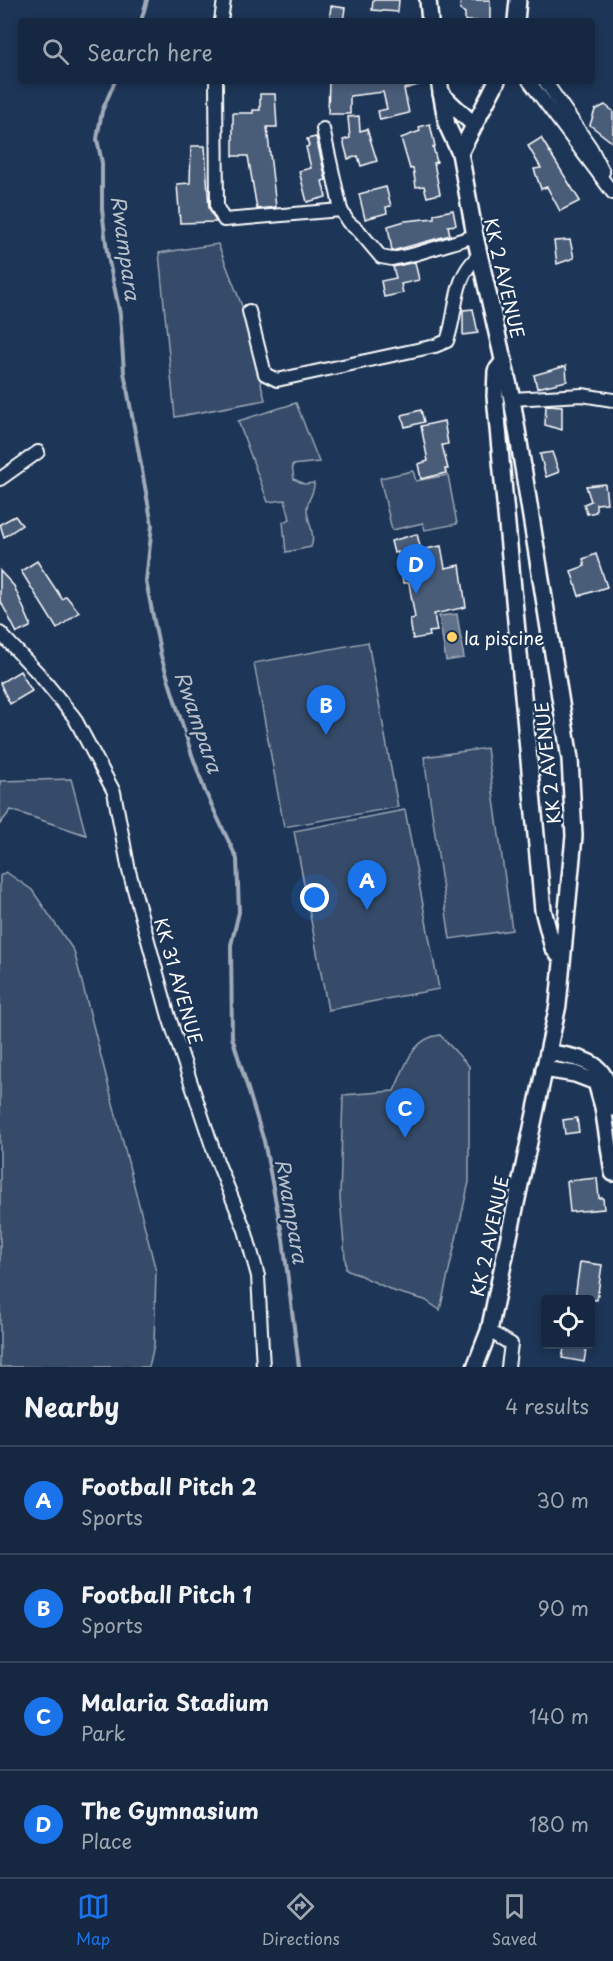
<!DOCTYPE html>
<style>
:root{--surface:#162841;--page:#1f3048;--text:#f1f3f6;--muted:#9ea6b1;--line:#35445a;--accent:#1a73e8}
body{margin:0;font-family:"Playpen Sans",sans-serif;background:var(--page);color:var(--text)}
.controls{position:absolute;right:18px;bottom:18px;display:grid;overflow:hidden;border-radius:6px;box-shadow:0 3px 9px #0003}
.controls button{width:54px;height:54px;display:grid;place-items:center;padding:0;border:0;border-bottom:2px solid var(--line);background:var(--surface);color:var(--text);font:30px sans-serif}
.you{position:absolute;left:315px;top:898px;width:21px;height:21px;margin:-15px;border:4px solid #fff;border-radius:50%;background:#1a73e8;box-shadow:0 0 0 9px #1a73e833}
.badge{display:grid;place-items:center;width:39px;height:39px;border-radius:50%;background:var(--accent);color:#fff;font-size:20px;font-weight:700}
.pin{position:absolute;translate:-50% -50px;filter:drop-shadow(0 2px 3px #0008)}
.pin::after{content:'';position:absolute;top:32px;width:21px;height:18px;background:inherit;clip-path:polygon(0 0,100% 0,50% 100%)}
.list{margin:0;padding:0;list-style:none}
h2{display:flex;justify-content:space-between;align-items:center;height:78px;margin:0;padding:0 24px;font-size:26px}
h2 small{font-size:20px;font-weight:400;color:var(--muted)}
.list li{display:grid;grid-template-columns:39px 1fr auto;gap:18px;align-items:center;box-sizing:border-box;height:108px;padding:0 24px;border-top:2px solid var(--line)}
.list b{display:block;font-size:22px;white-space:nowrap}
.list p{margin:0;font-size:20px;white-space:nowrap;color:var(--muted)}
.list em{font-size:20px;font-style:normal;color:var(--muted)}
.icon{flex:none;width:33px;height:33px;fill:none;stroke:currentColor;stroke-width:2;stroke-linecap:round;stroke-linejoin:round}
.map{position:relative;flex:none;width:613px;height:1367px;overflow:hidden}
.search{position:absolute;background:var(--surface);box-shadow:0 3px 9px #0003;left:18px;right:18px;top:18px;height:66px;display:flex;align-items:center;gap:15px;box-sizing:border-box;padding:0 21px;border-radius:6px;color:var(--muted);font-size:22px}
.sheet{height:510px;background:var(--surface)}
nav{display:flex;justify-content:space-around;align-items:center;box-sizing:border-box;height:84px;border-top:2px solid var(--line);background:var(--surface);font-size:16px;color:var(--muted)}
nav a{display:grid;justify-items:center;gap:3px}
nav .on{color:var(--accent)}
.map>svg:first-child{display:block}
</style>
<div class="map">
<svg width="613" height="1367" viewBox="0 0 613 1367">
<rect width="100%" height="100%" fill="#1d3557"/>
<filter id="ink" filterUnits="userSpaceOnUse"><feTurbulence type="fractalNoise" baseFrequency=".0167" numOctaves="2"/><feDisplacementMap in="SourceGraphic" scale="12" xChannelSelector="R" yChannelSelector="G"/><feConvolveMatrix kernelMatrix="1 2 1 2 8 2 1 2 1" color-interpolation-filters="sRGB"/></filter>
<g filter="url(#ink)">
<g fill="#364b69" stroke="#9aa5b4" stroke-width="1.5">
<path d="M218,244L242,306L265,400L175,417L159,253Z"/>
<path d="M296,403L319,462L292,465L294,479L304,484L314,483C315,493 306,501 307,510C308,523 316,535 311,547L286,552L283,522L290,519L285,500L268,502L238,421Z"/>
<path d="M413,471L416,481L448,475L457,524L425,530L423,523L392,530L380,478Z"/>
<path d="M368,642L398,807L284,827L254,663Z"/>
<path d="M487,748L512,930L450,939L424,757Z"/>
<path d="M71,779L86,835L11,810L0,824V781Z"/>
<path d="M405,810L439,989L328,1010L294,831Z"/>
<path d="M6,872L32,890L74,951L156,1271L154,1345L149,1367H0V876Z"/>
<path d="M440,1035L469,1066V1182L440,1310L425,1300L396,1292L346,1269L340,1198L343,1095L394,1091C405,1068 411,1038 440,1035Z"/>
</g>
<path fill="#617289" stroke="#a0aab8" stroke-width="1.5" d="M457,614L464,658L446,661L439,616Z"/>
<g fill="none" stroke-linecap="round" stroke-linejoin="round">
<g stroke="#a0aab8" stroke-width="4">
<path d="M141,21L147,0"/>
<path d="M115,81L102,111L97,139L102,163V209L107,252L120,314L124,372L152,525L146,581L161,656L191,752L205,791L237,859L239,912L231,945L232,1037L264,1141L283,1239L299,1367"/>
</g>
</g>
<g fill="#4a5d79" stroke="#fff" stroke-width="1.5">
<path d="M373,0H399L398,12L372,10Z"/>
<path d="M461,0H490V21H465V13L460,10Z"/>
<path d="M331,6L345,8L343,21H329Z"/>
<path d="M329,81H421L422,84L404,89L409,113L380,120L378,111L387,109L383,92L350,96V114H328Z"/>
<path d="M260,94H275L277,127H267L276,207L257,209L248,156H233V113H253V110H260Z"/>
<path d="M605,105L613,111V143L590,125L595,110Z"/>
<path d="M359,116L360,131L367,129L377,161L361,166L358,156L348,159L343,140L350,138L348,117Z"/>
<path d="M430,124L435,146L433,147L437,162L434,163L440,194L427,197L424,186L416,187L413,168L410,169L401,138L420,131L419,127Z"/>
<path d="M316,137L326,180L322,181L326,197L307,202L299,171L311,168L306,147L309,146L307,139Z"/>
<path d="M541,138L580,201L560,211L547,187L541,189L534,169L541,168L528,146Z"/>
<path d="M191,146H205L209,208L216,222L180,223L177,184L190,183Z"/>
<path d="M386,187L391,206L386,207L387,213L365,219L359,194Z"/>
<path d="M453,210L456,225L448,226L450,235L392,251L388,226L405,221L434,218V214Z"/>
<path d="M570,240L574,258L557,264L554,241Z"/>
<path d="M415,262L419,280L401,284L403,293L384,297L381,281L396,278L393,267Z"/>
<path d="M473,309L478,333L463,335V310Z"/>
<path d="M566,366L567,381L537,388L534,375Z"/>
<path d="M546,405L562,406V430L545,425Z"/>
<path d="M421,410L424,422L405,427L402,415Z"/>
<path d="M444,421L448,444L442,445L448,469H445L446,473L421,479L418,464L428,461L421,426Z"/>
<path d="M552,452L559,472L546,477L540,454Z"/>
<path d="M605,484L607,503L596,504V512L587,514L584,504L591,501L586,486Z"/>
<path d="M15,516L22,525L4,537L0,524Z"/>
<path d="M417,534L421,550L441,546L445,568L460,565L466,607L434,614L437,631L429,632L430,636L413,639L410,619L415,618L409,583H403L398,552L394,553L391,541Z"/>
<path d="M596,554L607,587L579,596L571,571L585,566L583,559Z"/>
<path d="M37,561L62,599L66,596L79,612L57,629L21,571Z"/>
<path d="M0,571L14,586L30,623V627L17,633L0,600Z"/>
<path d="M20,671L32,691L10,704L0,683Z"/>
<path d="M577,1118L579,1132L565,1134L563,1120Z"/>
<path d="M597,1178L599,1198H603L604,1209L570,1212L567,1181Z"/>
<path d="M580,1262L602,1265L597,1300L575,1298Z"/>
<path d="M565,1344H587L584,1362L562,1358Z"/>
</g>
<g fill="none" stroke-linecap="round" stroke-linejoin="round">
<defs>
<g id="minor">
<path d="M221,21L224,0"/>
<path d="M216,81L217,207L224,220L341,210L348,222L359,231L381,257L392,259L415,254L475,236"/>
<path d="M529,81L613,193"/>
<path d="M545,81L591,148L603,172"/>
<path d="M323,129L341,210"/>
<path d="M249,311L265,374L277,380L435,346L447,341C459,308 451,281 479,255"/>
<path d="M512,399L582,395L613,400"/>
<path d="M0,479L38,452"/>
<path d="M0,633L38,673L74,717L114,792L129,871L169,1017L217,1161L245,1230L258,1276L263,1367"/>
<path d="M489,1331L511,1344L508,1367"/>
</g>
<g id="major">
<path d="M428,0L430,21"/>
<path d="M516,21L518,0"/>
<path d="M439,81L447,125L460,153"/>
<path d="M441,94L473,124"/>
<path d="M504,361L496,371L495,396L543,910L553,948L562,959"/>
<path d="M548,1052C591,1061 606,1060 613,1108"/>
<path d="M544,1069L575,1074L596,1082L603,1107L613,1173"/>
<path d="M475,1367L489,1331L558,1005L574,836L570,759L512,399L475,236L460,153L497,81"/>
</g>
</defs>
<use href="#minor" stroke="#fff" stroke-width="16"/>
<use href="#major" stroke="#fff" stroke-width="20"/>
<use href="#minor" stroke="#1d3557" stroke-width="12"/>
<use href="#major" stroke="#1d3557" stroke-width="15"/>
</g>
</g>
<circle fill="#ffd166" stroke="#1d3557" stroke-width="2" cx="452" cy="637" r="6"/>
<g text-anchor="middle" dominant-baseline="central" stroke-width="5" stroke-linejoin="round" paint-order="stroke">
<g font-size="18" fill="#fff" stroke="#1d3557">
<text transform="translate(505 278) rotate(77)">KK 2 AVENUE</text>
<text transform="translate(547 763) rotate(-96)">KK 2 AVENUE</text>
<text transform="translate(179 981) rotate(74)">KK 31 AVENUE</text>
<text transform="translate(489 1236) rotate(-78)">KK 2 AVENUE</text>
</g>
<g font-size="18" fill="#fff" stroke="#1d3557" text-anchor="start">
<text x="464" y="637">la piscine</text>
</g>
<g font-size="20" font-style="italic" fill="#b8c0ca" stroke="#1d3557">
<text transform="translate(126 248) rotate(82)">Rwampara</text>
<text transform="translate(199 722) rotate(71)">Rwampara</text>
<text transform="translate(292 1211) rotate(80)">Rwampara</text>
</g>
</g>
</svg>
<div class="controls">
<button><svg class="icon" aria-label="locate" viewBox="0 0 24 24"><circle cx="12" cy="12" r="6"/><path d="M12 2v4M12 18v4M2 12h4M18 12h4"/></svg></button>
</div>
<div class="you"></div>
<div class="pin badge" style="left:367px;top:910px">A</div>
<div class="pin badge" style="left:326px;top:735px">B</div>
<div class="pin badge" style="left:405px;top:1138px">C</div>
<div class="pin badge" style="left:416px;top:594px">D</div>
<div class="search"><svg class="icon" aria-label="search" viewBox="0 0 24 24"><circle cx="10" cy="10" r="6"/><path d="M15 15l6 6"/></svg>Search here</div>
</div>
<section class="sheet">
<h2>Nearby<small>4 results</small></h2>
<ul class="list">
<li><span class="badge">A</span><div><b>Football Pitch 2</b><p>Sports</p></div><em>30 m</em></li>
<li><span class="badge">B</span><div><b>Football Pitch 1</b><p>Sports</p></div><em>90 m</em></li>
<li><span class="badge">C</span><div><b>Malaria Stadium</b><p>Park</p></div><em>140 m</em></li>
<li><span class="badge">D</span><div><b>The Gymnasium</b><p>Place</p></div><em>180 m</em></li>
</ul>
</section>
<nav>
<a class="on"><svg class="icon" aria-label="map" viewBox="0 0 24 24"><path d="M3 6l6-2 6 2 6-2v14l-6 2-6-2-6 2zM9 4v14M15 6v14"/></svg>Map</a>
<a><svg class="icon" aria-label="directions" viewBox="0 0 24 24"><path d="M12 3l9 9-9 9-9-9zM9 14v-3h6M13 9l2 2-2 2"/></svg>Directions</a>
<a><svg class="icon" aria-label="saved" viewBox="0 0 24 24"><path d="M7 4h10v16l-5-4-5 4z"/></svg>Saved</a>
</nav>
